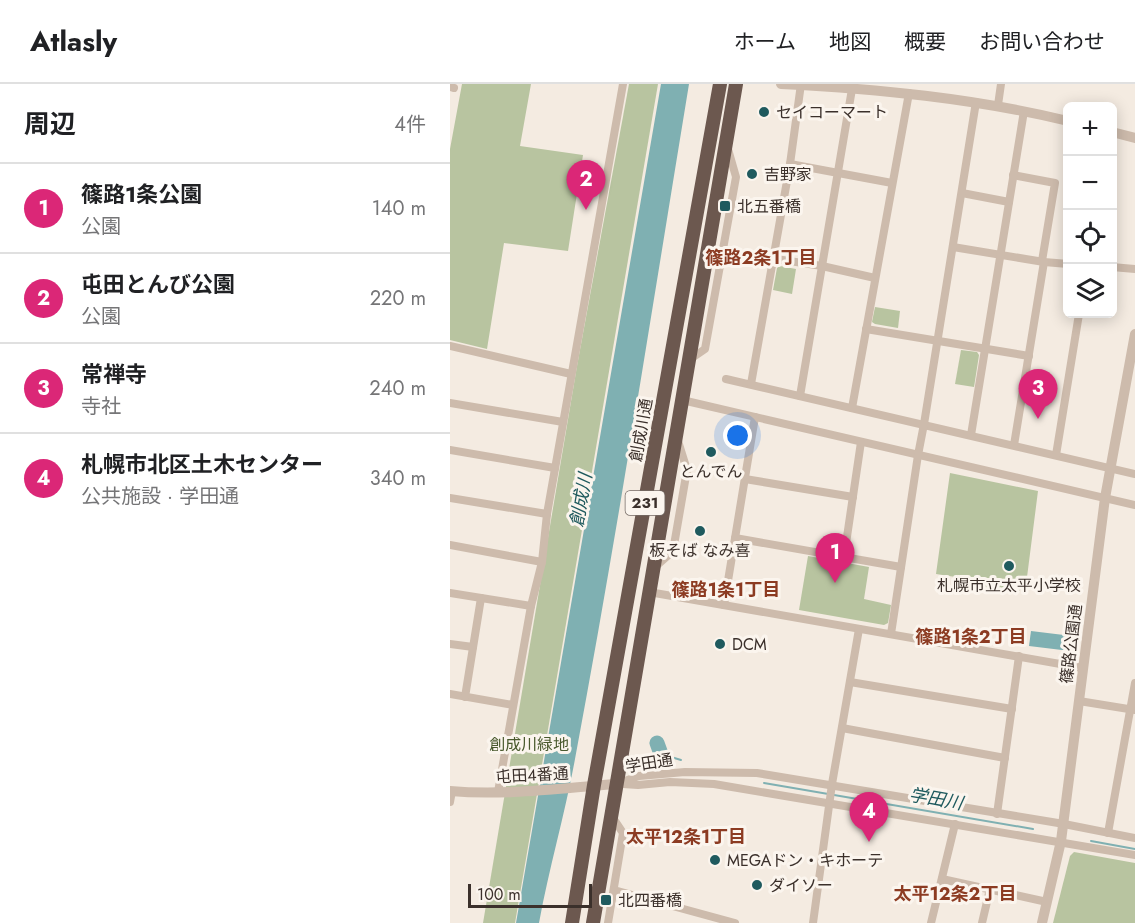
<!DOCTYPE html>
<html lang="ja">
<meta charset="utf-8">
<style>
:root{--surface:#fff;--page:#f6f6f6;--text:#202124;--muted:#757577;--line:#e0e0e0;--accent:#db2777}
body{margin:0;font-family:Jost,"Noto Sans JP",sans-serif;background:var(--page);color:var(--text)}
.controls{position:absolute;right:18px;top:18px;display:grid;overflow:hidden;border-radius:9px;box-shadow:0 3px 15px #0003}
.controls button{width:54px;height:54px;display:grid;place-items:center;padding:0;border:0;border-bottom:2px solid var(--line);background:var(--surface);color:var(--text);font:30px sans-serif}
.scale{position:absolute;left:18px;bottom:15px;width:124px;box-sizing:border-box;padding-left:6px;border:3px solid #3b302b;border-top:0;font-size:16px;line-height:21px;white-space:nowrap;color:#3b302b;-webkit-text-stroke:4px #fbf5ee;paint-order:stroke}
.you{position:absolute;left:288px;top:352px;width:21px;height:21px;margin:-15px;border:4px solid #fff;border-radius:50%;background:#1a73e8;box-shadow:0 0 0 9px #1a73e833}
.badge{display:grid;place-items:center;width:39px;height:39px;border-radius:50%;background:var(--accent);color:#fff;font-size:20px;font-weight:700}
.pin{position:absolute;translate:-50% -50px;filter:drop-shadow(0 2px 3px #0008)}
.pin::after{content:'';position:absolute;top:32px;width:21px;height:18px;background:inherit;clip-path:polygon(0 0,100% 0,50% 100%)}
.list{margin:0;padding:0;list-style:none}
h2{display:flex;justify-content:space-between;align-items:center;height:78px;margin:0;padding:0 24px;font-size:26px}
h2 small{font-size:20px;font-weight:400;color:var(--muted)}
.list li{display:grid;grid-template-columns:39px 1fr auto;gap:18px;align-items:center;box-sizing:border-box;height:90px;padding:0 24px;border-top:2px solid var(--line)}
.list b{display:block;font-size:22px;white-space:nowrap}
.list p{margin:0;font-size:20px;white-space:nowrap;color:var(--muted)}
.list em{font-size:20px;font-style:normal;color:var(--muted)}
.icon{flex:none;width:33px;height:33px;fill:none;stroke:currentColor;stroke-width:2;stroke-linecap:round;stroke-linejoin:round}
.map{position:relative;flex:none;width:685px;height:839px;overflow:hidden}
header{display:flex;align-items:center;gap:36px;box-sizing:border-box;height:84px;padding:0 30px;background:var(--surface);border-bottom:2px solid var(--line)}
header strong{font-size:28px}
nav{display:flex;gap:33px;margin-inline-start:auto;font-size:21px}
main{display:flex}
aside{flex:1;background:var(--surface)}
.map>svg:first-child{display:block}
</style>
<header>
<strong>Atlasly</strong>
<nav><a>ホーム</a><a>地図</a><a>概要</a><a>お問い合わせ</a></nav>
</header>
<main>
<aside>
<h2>周辺<small>4件</small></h2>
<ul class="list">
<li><span class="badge">1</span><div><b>篠路1条公園</b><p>公園</p></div><em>140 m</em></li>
<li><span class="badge">2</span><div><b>屯田とんび公園</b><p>公園</p></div><em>220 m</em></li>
<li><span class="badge">3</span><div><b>常禅寺</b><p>寺社</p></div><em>240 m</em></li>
<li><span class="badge">4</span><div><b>札幌市北区土木センター</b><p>公共施設 · 学田通</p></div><em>340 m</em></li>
</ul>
</aside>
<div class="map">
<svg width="685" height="839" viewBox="0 0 685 839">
<rect width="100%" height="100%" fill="#f4ebe1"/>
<g fill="#b8c4a0">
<path d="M12,0H81L70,62L133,71L118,167L54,159L37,265L0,256V65Z"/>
<path d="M179,0H208L65,839H33L127,282Z"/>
<path d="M330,182L346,185L342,210L323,206L327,184Z"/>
<path d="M425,223L450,227L448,244L425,240L422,238Z"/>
<path d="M511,266L527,268L529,271L524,303L505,300Z"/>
<path d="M500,389L588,407L576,501L568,508L530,503L525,496L486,490Z"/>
<path d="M358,472L419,483L414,515L441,521L438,539L434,541L349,526Z"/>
<path d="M624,768L685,779V839H603L620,772Z"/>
</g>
<g fill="#7fb0b2">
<path d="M211,0H239C202,225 167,451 125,675C115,730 99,784 89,839H66Z"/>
<path d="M581,547L622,552L620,567L579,562Z"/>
</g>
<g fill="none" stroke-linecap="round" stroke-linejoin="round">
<g stroke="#7fb0b2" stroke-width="2">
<path d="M211,670L231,676"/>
<path d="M314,699L583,745"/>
<path d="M641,757L685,765"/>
</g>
<path stroke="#7fb0b2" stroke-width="15" d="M207,659L211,670"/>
<g stroke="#cdbbac" stroke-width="8">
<path d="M0,3L4,4"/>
<path d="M548,21L551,0"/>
<path d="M340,80L442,99"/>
<path d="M563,91L605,99L592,177"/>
<path d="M512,109L559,118"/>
<path d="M503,163L594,178L618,180"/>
<path d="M274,167L372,182L425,194"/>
<path d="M662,183L685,185"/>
<path d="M416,245L579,272"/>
<path d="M0,262L121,290"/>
<path d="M239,276L255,265L286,93L278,65"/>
<path d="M276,295L685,390"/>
<path d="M301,300L340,80L351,0"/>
<path d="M350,312L402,5"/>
<path d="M232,316L685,421"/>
<path d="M0,319L113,338"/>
<path d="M402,324L459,9"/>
<path d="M521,351L574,27"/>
<path d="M564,361L594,178"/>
<path d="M0,366L105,384"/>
<path d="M606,371L629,230"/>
<path d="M295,395L403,413"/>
<path d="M0,414L97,430"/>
<path d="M285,454L451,483"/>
<path d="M0,461L92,478"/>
<path d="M394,473L411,358"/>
<path d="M205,483L223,467L237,386L228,357"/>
<path d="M199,508L633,584"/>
<path d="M0,509L81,522"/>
<path d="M274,521L305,333"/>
<path d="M441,550L468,371L474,340L526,18"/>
<path d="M0,560L23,563"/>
<path d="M400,598L562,625"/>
<path d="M0,610L63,621"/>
<path d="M15,613L31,514"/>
<path d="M629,617L685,626"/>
<path d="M392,644L555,674"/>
<path d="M166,700L189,692L235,688L307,689L614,740L685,754"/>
<path d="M173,700L188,701L220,698L264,700L685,771"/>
<path d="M48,708L81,522L92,478L97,430L173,0"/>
<path d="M0,718L2,707"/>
<path d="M547,730L569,572"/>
<path d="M658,749L685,599"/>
<path d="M492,795L597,818"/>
<path d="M164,806L285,839"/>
<path d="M158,839L173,749L161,731"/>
<path d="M363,839L382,700L409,545"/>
<path d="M481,839L505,740"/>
<path d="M532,839L540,805"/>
</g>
<g stroke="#cdbbac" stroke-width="10">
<path d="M331,0C428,5 523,14 618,37"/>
<path d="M662,48L685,54"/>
<path d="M0,707C55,712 111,704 166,700"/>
<path d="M592,839L611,757L655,414L685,250"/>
</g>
<g stroke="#6c584f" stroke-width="14">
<path d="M122,839L144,701L270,0"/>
<path d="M143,839L286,0"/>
</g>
</g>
<g fill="#1f5a5e" stroke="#fbf5ee" stroke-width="2">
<circle cx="314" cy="28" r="6"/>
<circle cx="302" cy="90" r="6"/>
<rect x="269" y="116" width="12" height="12" rx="3"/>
<circle cx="261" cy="368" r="6"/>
<circle cx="250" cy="447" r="6"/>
<circle cx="559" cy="482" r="6"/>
<circle cx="270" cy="560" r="6"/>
<circle cx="265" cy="776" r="6"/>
<circle cx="307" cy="801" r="6"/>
<rect x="150" y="810" width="12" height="12" rx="3"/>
</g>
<g text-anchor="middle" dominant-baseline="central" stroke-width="6" stroke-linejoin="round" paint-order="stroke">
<rect fill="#fbf5ee" stroke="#756b66" stroke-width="1.5" x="175.5" y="407" width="39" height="24" rx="4.5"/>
<g font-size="15" font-weight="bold" fill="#3b302b">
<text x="195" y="419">231</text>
</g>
<g font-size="16" fill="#3b302b" stroke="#fbf5ee" text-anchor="start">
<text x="326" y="28">セイコーマート</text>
<text x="314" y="90">吉野家</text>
<text x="287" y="122">北五番橋</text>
<text x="261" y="387" text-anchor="middle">とんでん</text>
<text x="250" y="466" text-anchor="middle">板そば なみ喜</text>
<text x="559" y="501" text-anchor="middle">札幌市立太平小学校</text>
<text x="282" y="560">DCM</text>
<text x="277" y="776">MEGAドン・キホーテ</text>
<text x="319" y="801">ダイソー</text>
<text x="168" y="816">北四番橋</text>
</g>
<g font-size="16" fill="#3b302b" stroke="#fbf5ee">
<text transform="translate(191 346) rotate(-80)">創成川通</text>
<text transform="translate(621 560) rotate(-83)">篠路公園通</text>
<text transform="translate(199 679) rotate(-9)">学田通</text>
<text transform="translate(82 691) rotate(-3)">屯田4番通</text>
</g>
<g font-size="16" fill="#4a5a2e" stroke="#fbf5ee">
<text x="79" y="660">創成川緑地</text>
</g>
<g font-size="18" font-weight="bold" fill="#8c3b22" stroke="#fbf5ee">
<text x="311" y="174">篠路2条1丁目</text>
<text x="276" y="506">篠路1条1丁目</text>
<text x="521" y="553">篠路1条2丁目</text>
<text x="236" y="753">太平12条1丁目</text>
<text x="505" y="810">太平12条2丁目</text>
</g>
<g font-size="18" font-style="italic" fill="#1f5a5e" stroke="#fbf5ee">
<text transform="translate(131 416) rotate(-80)">創成川</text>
<text transform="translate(486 715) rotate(10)">学田川</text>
</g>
</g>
</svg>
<div class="controls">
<button>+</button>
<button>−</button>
<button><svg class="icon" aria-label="locate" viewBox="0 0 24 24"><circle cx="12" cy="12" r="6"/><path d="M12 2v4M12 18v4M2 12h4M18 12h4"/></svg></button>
<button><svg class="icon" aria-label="layers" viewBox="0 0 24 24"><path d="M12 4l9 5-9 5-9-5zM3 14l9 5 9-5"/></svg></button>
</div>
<div class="scale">100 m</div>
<div class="you"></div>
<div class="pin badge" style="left:385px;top:499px">1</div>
<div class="pin badge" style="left:136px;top:126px">2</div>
<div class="pin badge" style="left:588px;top:335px">3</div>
<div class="pin badge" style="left:419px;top:758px">4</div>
</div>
</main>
